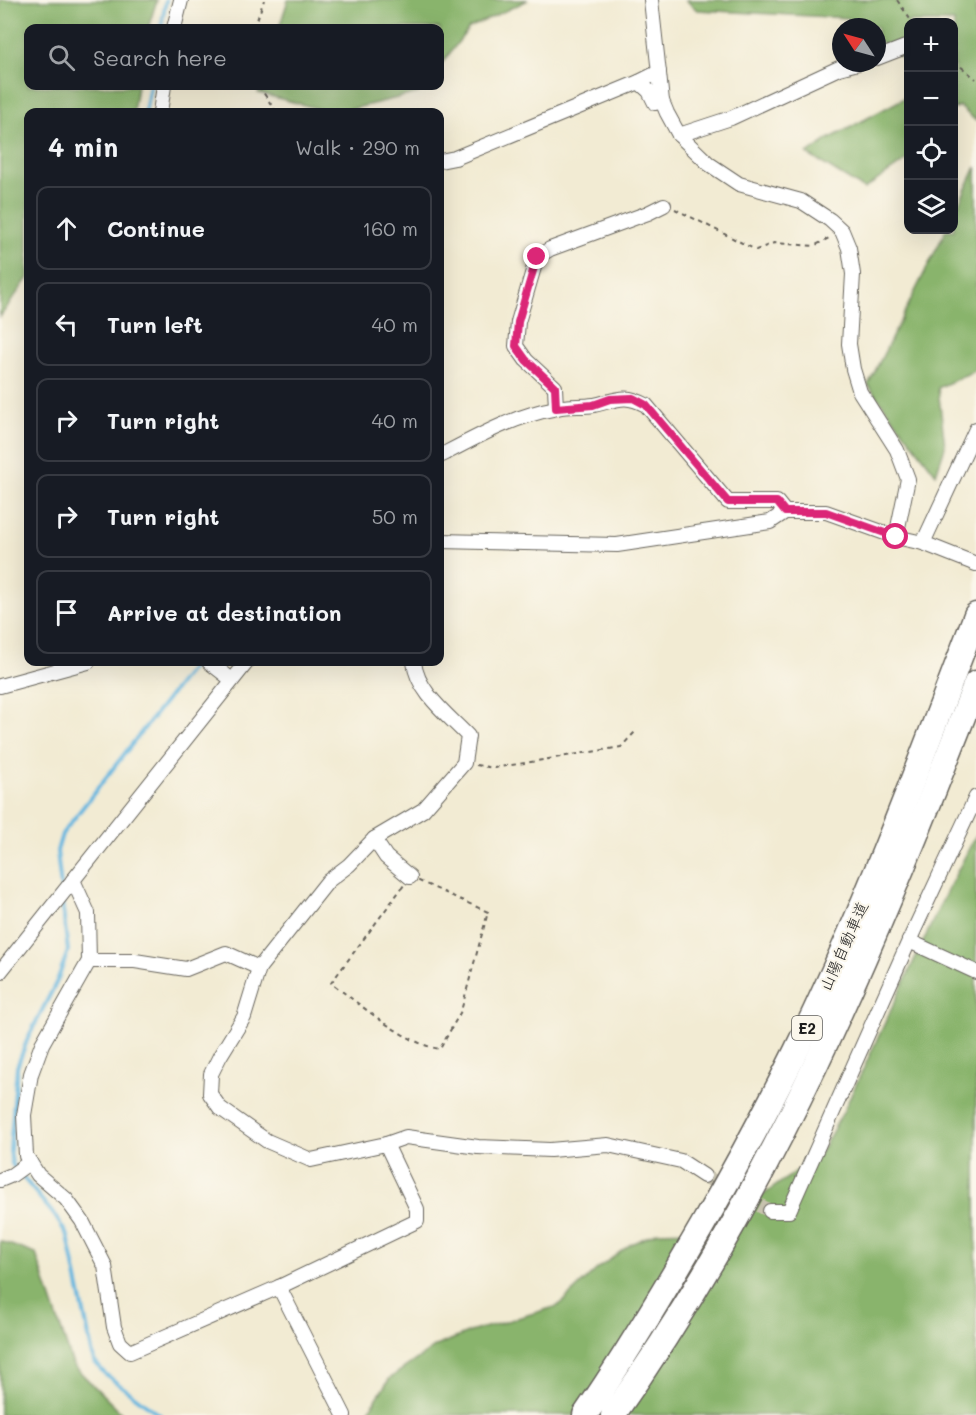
<!DOCTYPE html>
<meta charset="utf-8">
<style>
:root{--surface:#171b24;--page:#242831;--text:#f1f3f6;--muted:#9ea1a6;--line:#363941}
body{margin:0;font-family:Mali,"Klee One",sans-serif;background:var(--page);color:var(--text)}
.controls{position:absolute;right:18px;top:18px;display:grid;overflow:hidden;border-radius:12px;box-shadow:0 6px 24px #0002}
.controls button{width:54px;height:54px;display:grid;place-items:center;padding:0;border:0;border-bottom:2px solid var(--line);background:var(--surface);color:var(--text);font:30px sans-serif}
.compass{position:absolute;left:832px;top:18px;width:54px;height:54px;border-radius:50%;background:var(--surface);box-shadow:0 6px 24px #0002;rotate:306deg}
.stop{position:absolute;width:18px;height:18px;margin:-14px;border:4px solid #db2777;border-radius:50%;background:#fff}
.stop.end{background:#db2777;border-color:#fff;box-shadow:0 2px 6px #0008}
.list{margin:0;padding:0;list-style:none}
h2{display:flex;justify-content:space-between;align-items:center;height:78px;margin:0;padding:0 24px;font-size:26px}
h2 small{font-size:20px;font-weight:400;color:var(--muted)}
.list li{display:grid;grid-template-columns:39px 1fr auto;gap:18px;align-items:center;box-sizing:border-box;height:84px;margin:0 12px 12px;padding:0 12px;border:2px solid var(--line);border-radius:12px}
.list b{display:block;font-size:22px;white-space:nowrap}
.list em{font-size:20px;font-style:normal;color:var(--muted)}
.icon{flex:none;width:33px;height:33px;fill:none;stroke:currentColor;stroke-width:2;stroke-linecap:round;stroke-linejoin:round}
.map{position:relative;flex:none;width:976px;height:1415px;overflow:hidden}
.search{position:absolute;background:var(--surface);box-shadow:0 6px 24px #0002;left:24px;top:24px;width:420px;height:66px;display:flex;align-items:center;gap:15px;box-sizing:border-box;padding:0 21px;border-radius:12px;color:var(--muted);font-size:22px}
.panel{position:absolute;background:var(--surface);box-shadow:0 6px 24px #0002;left:24px;top:108px;width:420px;height:558px;border-radius:12px}
.map>svg:first-child{display:block}
</style>
<div class="map">
<svg width="976" height="1415" viewBox="0 0 976 1415">
<rect width="100%" height="100%" fill="#fbf7ec"/>
<filter id="ink" filterUnits="userSpaceOnUse"><feTurbulence type="fractalNoise" baseFrequency=".0167" numOctaves="2"/><feDisplacementMap in="SourceGraphic" scale="12" xChannelSelector="R" yChannelSelector="G"/><feConvolveMatrix kernelMatrix="1 2 1 2 8 2 1 2 1" color-interpolation-filters="sRGB"/></filter>
<filter id="wash" filterUnits="userSpaceOnUse"><feTurbulence type="fractalNoise" baseFrequency=".008" numOctaves="4" result="noise"/><feDisplacementMap in="SourceGraphic" scale="24" xChannelSelector="R" yChannelSelector="G"/><feGaussianBlur stdDeviation="1.35" result="paint"/><feColorMatrix in="noise" values="0 0 0 0 0 0 0 0 0 0 0 0 0 0 0 0 0 1.4 0 .05"/><feComposite in="paint" operator="in"/></filter>
<g filter="url(#wash)">
<rect width="100%" height="100%" fill="#f2ebd3"/>
<g fill="#89b46c" stroke="#526844" stroke-width="1.5">
<path d="M0,0H157L148,28H28V86H137L133,112H28V278L0,317Z"/>
<path d="M288,0H528L469,28L440,66V28H279Z"/>
<path d="M686,0H976V121L959,106L954,109V22H908V63L877,39V27H860L848,18L697,10Z"/>
<path d="M261,86H424L418,93L339,112H331L258,93Z"/>
<path d="M908,96V159L864,189L807,154L829,139Z"/>
<path d="M976,167V370L938,388L945,447L936,474L868,385L946,230H954V214Z"/>
<path d="M976,835V1415H366L390,1378L436,1346L470,1332L558,1306L596,1270L631,1244L658,1232L691,1231L735,1215L819,1155L843,1112L944,897Z"/>
<path d="M0,1241L36,1254L73,1365L123,1415H0Z"/>
</g>
<g fill="none" stroke-linecap="round" stroke-linejoin="round">
<g stroke="#63b6df" stroke-width="4">
<path d="M161,28L166,0"/>
<path d="M145,112L150,86"/>
<path d="M61,888L57,851L62,834L196,662"/>
<path d="M62,902L68,951L57,981L28,1038L17,1067L10,1150L12,1164L55,1216L68,1236L94,1361L105,1374L160,1415"/>
</g>
</g>
</g>
<g filter="url(#ink)">
<g fill="none" stroke-linecap="round" stroke-linejoin="round">
<path stroke="#c7c2ae" stroke-width="14" stroke-dasharray="14 7" stroke-linecap="butt" d="M704,1176L770,1211"/>
<defs>
<g id="minor">
<path d="M651,0L662,101L667,113L679,135L709,164L739,184L801,201L830,220L842,231L849,248L853,274L849,344L853,369L860,392L897,450L908,479L896,537"/>
<path d="M174,28L181,0"/>
<path d="M877,58L908,46"/>
<path d="M639,82L649,91L655,103L662,101"/>
<path d="M160,112L164,86"/>
<path d="M679,135L731,118L839,68L858,63"/>
<path d="M440,161L455,158L639,82L659,72"/>
<path d="M556,408L555,387L526,360L516,346L518,322L537,257L550,249L648,213L664,205"/>
<path d="M442,455C478,436 516,415 557,408C569,405 582,407 594,405C617,400 624,393 646,405L728,502H777L785,512"/>
<path d="M440,541L617,545L770,522L785,512H826L896,537L923,543L976,564"/>
<path d="M923,543L976,429"/>
<path d="M209,662L232,680"/>
<path d="M0,686L88,662"/>
<path d="M374,839L423,810L464,763L468,736C448,715 417,692 414,662"/>
<path d="M410,877L386,857L374,839L349,865L328,881L259,968L244,1017L220,1056L211,1074L210,1094L220,1108L267,1141L311,1160L386,1144L406,1137L478,1147L550,1150L608,1145L681,1161L704,1176"/>
<path d="M73,880L88,913L89,961L42,1044L31,1074L24,1115L26,1156L38,1175L66,1199L82,1221L105,1266L114,1327L120,1343L130,1352L279,1287L417,1221V1209L386,1144"/>
<path d="M909,941L976,972"/>
<path d="M89,961H135L186,969L226,953L259,968"/>
<path d="M0,972L247,662"/>
<path d="M0,1180L12,1175L30,1162"/>
<path d="M770,1211H789L909,941L976,797"/>
<path d="M279,1287L344,1415"/>
</g>
<g id="motorway">
<path d="M585,1415C627,1354 665,1290 702,1226C735,1169 767,1110 796,1051C865,910 920,762 976,615"/>
<path d="M613,1415C772,1192 878,938 976,683"/>
</g>
</defs>
<use href="#minor" stroke="#67645c" stroke-width="16"/>
<use href="#motorway" stroke="#67645c" stroke-width="27"/>
<g stroke="#67645c" stroke-width="2" stroke-dasharray="4.5 4.5" stroke-linecap="butt">
<path d="M897,0L912,22"/>
<path d="M256,28L257,20L264,0"/>
<path d="M954,61L976,79"/>
<path d="M259,86L276,112"/>
<path d="M675,209L756,250L774,243L814,246L831,237"/>
<path d="M476,765L494,768L621,747L635,732"/>
<path d="M410,877L488,912L461,1011L440,1049C405,1044 360,1004 331,983Z"/>
</g>
<use href="#minor" stroke="#fff" stroke-width="14"/>
<use href="#motorway" stroke="#fff" stroke-width="24"/>
</g>
</g>
<g fill="none" stroke-linecap="round" stroke-linejoin="round" filter="url(#ink)">
<path stroke="#db2777" stroke-width="8" d="M537,257L518,322L516,346L526,360L555,387L556,408L593,405L610,399L633,398L646,405L728,502H777L785,512H826L896,537"/>
</g>
<g text-anchor="middle" dominant-baseline="central" stroke-width="4.5" stroke-linejoin="round" paint-order="stroke">
<rect fill="#fbf7ec" stroke="#5f5e5a" stroke-width="1.5" x="792" y="1016" width="30" height="24" rx="4.5"/>
<g font-size="15" font-weight="bold" fill="#1c1c1c">
<text x="807" y="1028">E2</text>
</g>
<g font-size="16" fill="#1c1c1c" stroke="#fbf7ec">
<text transform="translate(843 946) rotate(-66)">山陽自動車道</text>
</g>
</g>
</svg>
<div class="controls">
<button>+</button>
<button>−</button>
<button><svg class="icon" aria-label="locate" viewBox="0 0 24 24"><circle cx="12" cy="12" r="6"/><path d="M12 2v4M12 18v4M2 12h4M18 12h4"/></svg></button>
<button><svg class="icon" aria-label="layers" viewBox="0 0 24 24"><path d="M12 4l9 5-9 5-9-5zM3 14l9 5 9-5"/></svg></button>
</div>
<svg class="compass" viewBox="-18 -18 36 36"><path d="M0-13l5 13h-10z" fill="#e53935"/><path d="M0 13l5-13h-10z" fill="#9ea1a6"/></svg>
<div class="stop" style="left:896px;top:537px"></div>
<div class="stop end" style="left:537px;top:257px"></div>
<div class="search"><svg class="icon" aria-label="search" viewBox="0 0 24 24"><circle cx="10" cy="10" r="6"/><path d="M15 15l6 6"/></svg>Search here</div>
<section class="panel">
<h2>4 min<small>Walk · 290 m</small></h2>
<ul class="list">
<li><svg class="icon" aria-label="ahead" viewBox="0 0 24 24"><path d="M12 20V5M6 11l6-6 6 6"/></svg><div><b>Continue</b></div><em>160 m</em></li>
<li><svg class="icon" aria-label="left" viewBox="0 0 24 24"><path d="M17 20v-9H6M10 6l-5 5 5 5"/></svg><div><b>Turn left</b></div><em>40 m</em></li>
<li><svg class="icon" aria-label="right" viewBox="0 0 24 24"><path d="M7 20v-9h11M14 6l5 5-5 5"/></svg><div><b>Turn right</b></div><em>40 m</em></li>
<li><svg class="icon" aria-label="right" viewBox="0 0 24 24"><path d="M7 20v-9h11M14 6l5 5-5 5"/></svg><div><b>Turn right</b></div><em>50 m</em></li>
<li><svg class="icon" aria-label="arrive" viewBox="0 0 24 24"><path d="M6 21V4h12l-3 4 3 4H6"/></svg><div><b>Arrive at destination</b></div></li>
</ul>
</section>
</div>
